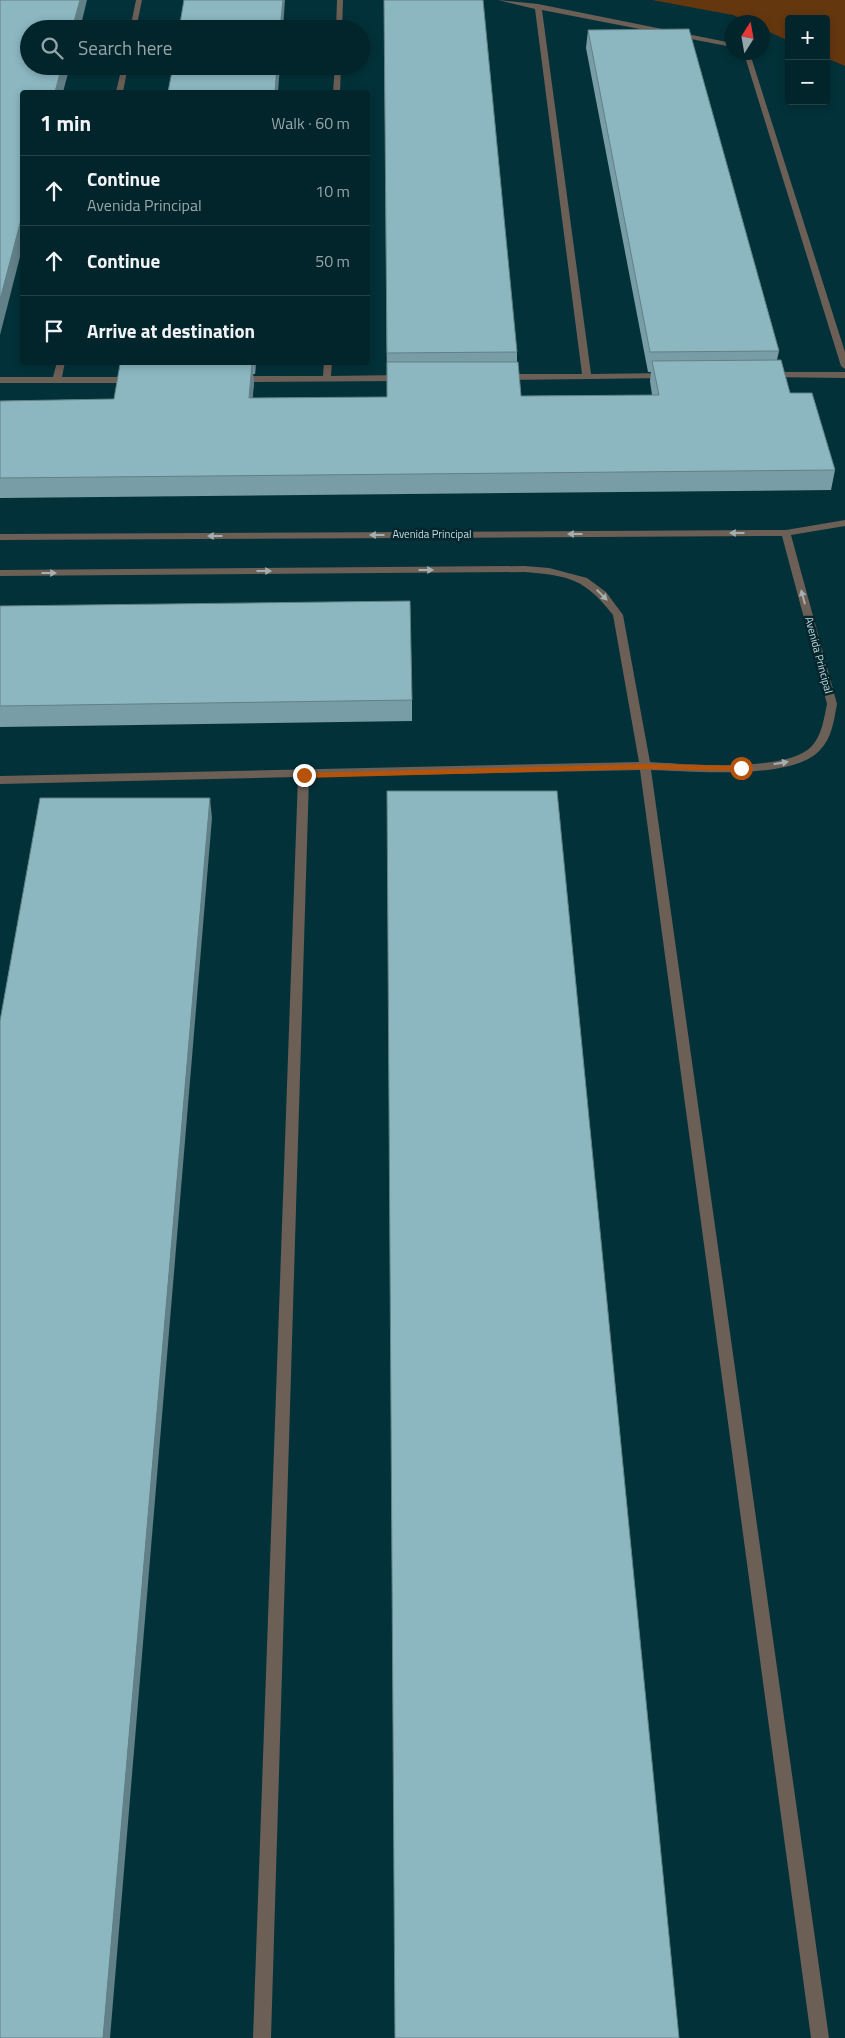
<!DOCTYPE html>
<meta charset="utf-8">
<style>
:root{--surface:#02252b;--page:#0c2d33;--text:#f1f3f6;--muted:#96a5a9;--line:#234247}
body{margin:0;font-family:"Titillium Web",sans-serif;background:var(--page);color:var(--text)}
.controls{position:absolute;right:15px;top:15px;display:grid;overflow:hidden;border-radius:5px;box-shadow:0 2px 8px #0003}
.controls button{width:45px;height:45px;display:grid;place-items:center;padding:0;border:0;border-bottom:1px solid var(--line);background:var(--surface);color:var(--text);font:25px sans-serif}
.compass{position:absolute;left:725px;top:15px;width:45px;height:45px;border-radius:50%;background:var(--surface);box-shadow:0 2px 8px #0003;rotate:11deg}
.stop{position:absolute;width:15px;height:15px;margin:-11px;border:4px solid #b45309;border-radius:50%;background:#fff}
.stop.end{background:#b45309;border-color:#fff;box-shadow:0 1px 5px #0008}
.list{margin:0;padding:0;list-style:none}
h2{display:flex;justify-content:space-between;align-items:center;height:65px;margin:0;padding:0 20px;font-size:21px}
h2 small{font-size:16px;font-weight:400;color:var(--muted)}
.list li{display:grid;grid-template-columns:32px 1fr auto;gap:15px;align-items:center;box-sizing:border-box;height:70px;padding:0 20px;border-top:1px solid var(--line)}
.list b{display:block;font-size:19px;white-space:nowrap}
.list p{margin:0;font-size:16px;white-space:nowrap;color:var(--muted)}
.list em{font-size:16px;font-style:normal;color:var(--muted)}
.icon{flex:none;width:28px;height:28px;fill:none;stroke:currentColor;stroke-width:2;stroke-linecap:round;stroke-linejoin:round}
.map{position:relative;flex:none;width:845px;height:2038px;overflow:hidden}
.search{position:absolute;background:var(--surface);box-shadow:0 2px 8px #0003;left:20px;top:20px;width:350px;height:55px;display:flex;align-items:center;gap:12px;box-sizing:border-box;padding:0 18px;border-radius:28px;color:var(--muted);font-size:19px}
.panel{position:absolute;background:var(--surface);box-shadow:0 2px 8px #0003;left:20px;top:90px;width:350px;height:275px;border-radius:5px}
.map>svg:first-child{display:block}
</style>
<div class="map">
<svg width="845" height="2038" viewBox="0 0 845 2038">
<rect width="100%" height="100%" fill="#033139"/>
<path fill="#65370f" d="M652,0H845V66L826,58V19H789V41L763,29L762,22H749L733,15Z"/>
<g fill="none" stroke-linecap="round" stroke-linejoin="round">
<g fill="#6c5f56" fill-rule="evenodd">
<path d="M136,0H142L136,29H130Z"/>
<path d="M337,0H343L342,29H336Z"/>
<path d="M498,0L538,4L732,43V47L542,10L591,374L667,373L671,376L670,378L502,380L498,377L502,374H582L535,9Z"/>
<path d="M741,52H748L752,60L845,352V369L841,366L746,60Z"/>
<path d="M122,66H128L123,92H116Z"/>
<path d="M335,66H341L340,92H333Z"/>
<path d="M57,362H65L62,377H132L136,380L132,383H0V377H53Z"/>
<path d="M324,362H332L331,376L402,375L406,378L402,381L237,382L233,379L237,376H323Z"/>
<path d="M770,372H845V378L767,377L766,375Z"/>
<path d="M845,520V526L791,535L837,704C834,720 832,738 820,750C793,781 690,771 651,770L829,2038H811L640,770L309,777L271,2038H253L298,777L0,784V776L639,762L613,615C585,579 570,576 525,572L0,576V570L525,566L549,568L587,578L606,592L623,615L650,762C686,764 785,773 811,747C822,736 824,718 827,704L782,536L0,540V534L786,530Z"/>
</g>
</g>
<g fill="#789da6">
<path d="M384,0L517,352V362L521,396L652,395L650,381L651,372H648L586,48L588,30L779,351L777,360L790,393L835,470L831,490L0,498V401L114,399L123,362H256L255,374H253L254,383L252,398L387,397Z"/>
<path d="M0,606L412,700V721L0,727Z"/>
</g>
<g fill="#628087">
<path d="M80,0H87L80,29H72Z"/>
<path d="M283,0H285L283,29H280Z"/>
<path d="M62,66H70L63,92H55Z"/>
<path d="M277,66H280L278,92H275Z"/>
<path d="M22,216V249L0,335V300Z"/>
<path d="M254,362H256L255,374Z"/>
<path d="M252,363L254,383L251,418L249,398Z"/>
<path d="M210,798L212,818L110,2038H103Z"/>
</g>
<g fill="#8cb7c1" stroke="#628087">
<path d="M0,0H80L72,29H29V66H62L55,92H22V216L0,300Z"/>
<path d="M184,0H283L280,29H179Z"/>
<path d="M384,0H483L517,352L387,353Z"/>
<path d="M689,29L779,351L650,352L588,30Z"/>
<path d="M173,66H277L275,92H168Z"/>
<path d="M781,360L790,393H812L835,470L0,478V401L114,399L120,364L252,363L249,398L387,397V362H518L521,396L659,395L652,361Z"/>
<path d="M410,601L412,700L0,706V606Z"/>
<path d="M387,791H557L679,2038H395Z"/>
<path d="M40,798H210L103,2038H0V1021Z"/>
</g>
<defs><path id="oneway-solid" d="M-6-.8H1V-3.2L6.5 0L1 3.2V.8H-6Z" transform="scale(1.25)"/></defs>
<g fill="#a5afaf">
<use href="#oneway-solid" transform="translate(737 533) rotate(180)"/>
<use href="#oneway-solid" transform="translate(575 534) rotate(180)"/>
<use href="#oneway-solid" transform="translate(377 535) rotate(180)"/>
<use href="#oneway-solid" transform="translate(215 536) rotate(180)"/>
<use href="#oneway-solid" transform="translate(426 570)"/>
<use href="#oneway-solid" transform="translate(264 571)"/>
<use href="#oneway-solid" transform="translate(49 573)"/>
<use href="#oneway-solid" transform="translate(602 595) rotate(45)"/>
<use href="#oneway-solid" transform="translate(803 597) rotate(-105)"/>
<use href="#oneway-solid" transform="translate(781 763) rotate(-10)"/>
</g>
<path fill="#b45309" d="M645,764L741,766L744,768L741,771L645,769L304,778L301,775L304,773Z"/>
<g text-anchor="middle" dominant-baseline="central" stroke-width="5" stroke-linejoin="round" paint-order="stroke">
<g font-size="11" fill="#c4dadf" stroke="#05262c">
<text x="432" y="534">Avenida Principal</text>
<text transform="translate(819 655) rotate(75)">Avenida Principal</text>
</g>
</g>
</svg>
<div class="controls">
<button>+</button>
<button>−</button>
</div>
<svg class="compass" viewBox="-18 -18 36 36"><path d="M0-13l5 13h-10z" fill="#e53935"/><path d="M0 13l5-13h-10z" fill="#96a5a9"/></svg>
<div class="stop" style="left:741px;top:768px"></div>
<div class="stop end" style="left:304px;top:775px"></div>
<div class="search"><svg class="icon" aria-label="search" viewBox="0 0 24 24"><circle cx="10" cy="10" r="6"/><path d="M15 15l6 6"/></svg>Search here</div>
<section class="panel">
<h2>1 min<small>Walk · 60 m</small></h2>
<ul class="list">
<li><svg class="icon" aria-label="ahead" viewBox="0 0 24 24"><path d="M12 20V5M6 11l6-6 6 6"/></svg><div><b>Continue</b><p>Avenida Principal</p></div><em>10 m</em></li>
<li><svg class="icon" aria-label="ahead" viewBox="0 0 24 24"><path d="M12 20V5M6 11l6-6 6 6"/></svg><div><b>Continue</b></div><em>50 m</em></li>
<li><svg class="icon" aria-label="arrive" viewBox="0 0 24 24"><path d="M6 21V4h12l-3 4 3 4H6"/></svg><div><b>Arrive at destination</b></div></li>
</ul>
</section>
</div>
